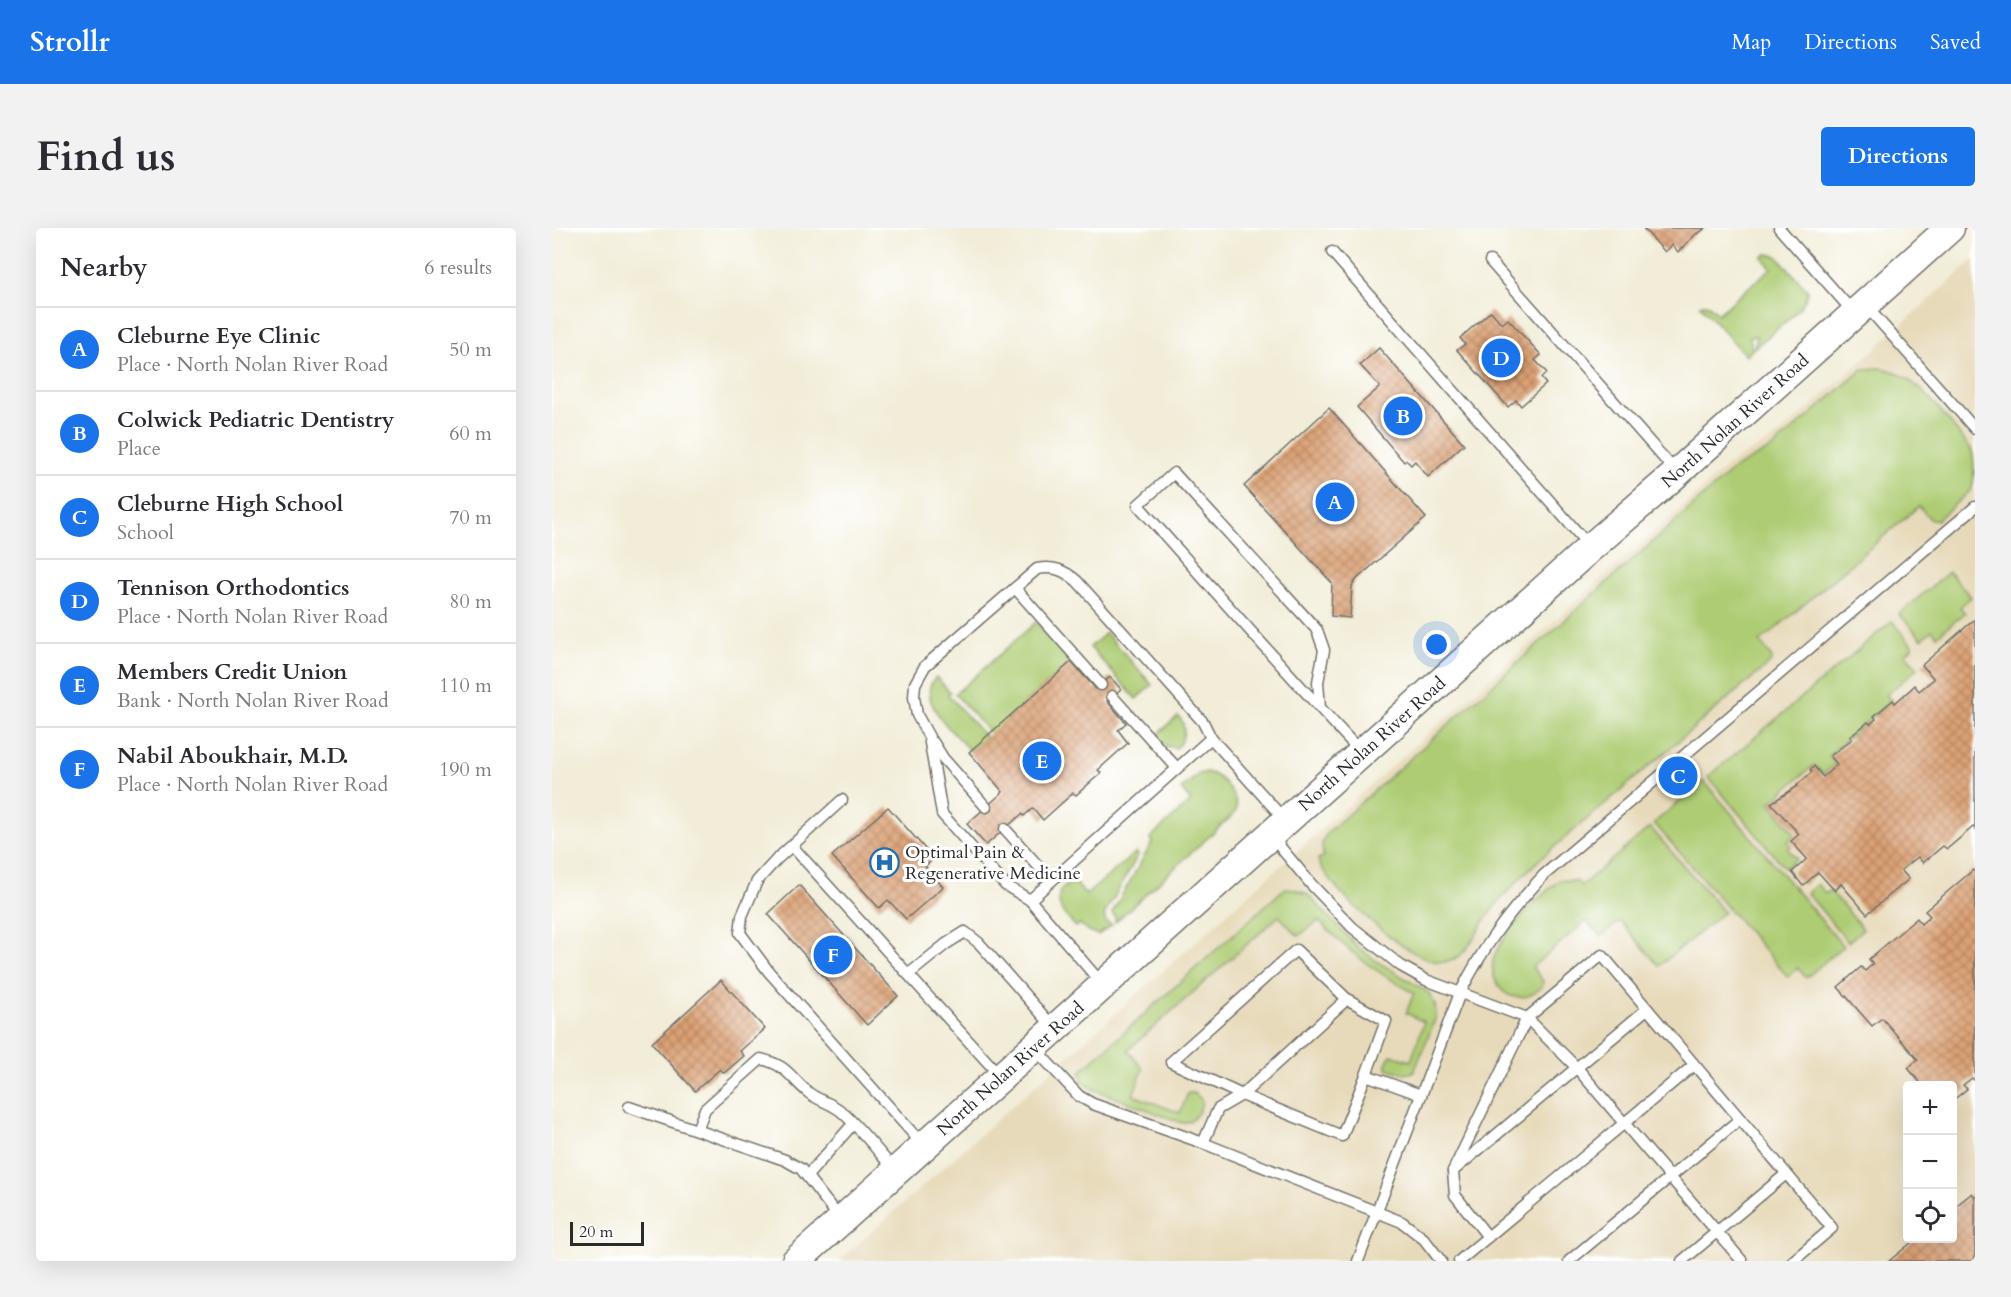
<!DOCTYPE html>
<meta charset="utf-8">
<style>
:root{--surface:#fff;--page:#f2f2f3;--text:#2b2b33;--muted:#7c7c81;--line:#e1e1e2;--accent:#1a73e8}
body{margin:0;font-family:Cardo,serif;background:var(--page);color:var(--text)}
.controls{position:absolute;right:18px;bottom:18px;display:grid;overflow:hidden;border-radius:6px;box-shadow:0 6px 24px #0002}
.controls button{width:54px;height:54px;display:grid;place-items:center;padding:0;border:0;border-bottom:2px solid var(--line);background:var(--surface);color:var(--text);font:30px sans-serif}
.scale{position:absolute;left:18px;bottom:15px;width:74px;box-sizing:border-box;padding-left:6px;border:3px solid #2b2b2b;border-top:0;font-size:16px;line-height:21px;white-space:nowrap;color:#2b2b2b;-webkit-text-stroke:4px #fff;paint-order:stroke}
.you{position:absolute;left:885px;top:417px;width:21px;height:21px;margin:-15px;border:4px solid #fff;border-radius:50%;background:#1a73e8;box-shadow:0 0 0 9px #1a73e833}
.badge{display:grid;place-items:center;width:39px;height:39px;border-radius:50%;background:var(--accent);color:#fff;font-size:20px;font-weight:700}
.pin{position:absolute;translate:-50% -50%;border:3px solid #fff;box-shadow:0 2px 6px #0006}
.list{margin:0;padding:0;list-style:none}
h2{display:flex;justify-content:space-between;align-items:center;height:78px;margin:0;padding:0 24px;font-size:26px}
h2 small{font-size:20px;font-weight:400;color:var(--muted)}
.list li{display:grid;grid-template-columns:39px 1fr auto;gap:18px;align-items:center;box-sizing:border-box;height:84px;padding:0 24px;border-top:2px solid var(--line)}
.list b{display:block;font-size:22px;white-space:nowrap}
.list p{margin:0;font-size:20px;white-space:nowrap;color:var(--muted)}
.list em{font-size:20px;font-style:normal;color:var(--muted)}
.icon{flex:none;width:33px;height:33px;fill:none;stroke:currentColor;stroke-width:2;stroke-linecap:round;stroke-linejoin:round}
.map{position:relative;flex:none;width:1423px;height:1033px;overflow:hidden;border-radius:6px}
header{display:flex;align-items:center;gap:36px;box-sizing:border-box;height:84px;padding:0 30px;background:var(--accent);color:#fff}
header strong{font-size:28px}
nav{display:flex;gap:33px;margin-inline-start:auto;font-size:21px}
.intro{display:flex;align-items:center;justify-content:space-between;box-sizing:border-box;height:144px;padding:0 36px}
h1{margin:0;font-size:42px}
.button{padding:15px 27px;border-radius:6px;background:var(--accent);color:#fff;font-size:21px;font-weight:700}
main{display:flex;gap:36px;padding:0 36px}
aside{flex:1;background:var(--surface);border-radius:6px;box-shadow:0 6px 24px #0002}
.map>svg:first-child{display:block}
</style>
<header>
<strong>Strollr</strong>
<nav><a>Map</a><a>Directions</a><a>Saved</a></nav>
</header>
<div class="intro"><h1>Find us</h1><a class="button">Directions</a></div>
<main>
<aside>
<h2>Nearby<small>6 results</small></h2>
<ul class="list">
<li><span class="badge">A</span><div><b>Cleburne Eye Clinic</b><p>Place · North Nolan River Road</p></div><em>50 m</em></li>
<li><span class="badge">B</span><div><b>Colwick Pediatric Dentistry</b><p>Place</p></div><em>60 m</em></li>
<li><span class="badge">C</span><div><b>Cleburne High School</b><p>School</p></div><em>70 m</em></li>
<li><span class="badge">D</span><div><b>Tennison Orthodontics</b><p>Place · North Nolan River Road</p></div><em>80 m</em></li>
<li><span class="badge">E</span><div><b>Members Credit Union</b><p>Bank · North Nolan River Road</p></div><em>110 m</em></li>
<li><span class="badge">F</span><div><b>Nabil Aboukhair, M.D.</b><p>Place · North Nolan River Road</p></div><em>190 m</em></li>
</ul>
</aside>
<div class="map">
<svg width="1423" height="1033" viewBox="0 0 1423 1033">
<defs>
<pattern id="building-cross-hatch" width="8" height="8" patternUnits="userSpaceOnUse" patternTransform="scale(1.5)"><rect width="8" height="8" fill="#dba174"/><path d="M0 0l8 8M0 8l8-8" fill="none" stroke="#b2835f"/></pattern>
</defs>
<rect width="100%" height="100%" fill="#fff"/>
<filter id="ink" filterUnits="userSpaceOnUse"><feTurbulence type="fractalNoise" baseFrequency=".0167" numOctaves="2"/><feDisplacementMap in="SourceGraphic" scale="12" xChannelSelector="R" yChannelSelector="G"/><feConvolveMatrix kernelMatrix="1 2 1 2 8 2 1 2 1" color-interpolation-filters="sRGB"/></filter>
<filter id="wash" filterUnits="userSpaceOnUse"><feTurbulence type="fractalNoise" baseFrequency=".008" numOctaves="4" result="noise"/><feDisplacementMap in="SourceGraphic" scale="24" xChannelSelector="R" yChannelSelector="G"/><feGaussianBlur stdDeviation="1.35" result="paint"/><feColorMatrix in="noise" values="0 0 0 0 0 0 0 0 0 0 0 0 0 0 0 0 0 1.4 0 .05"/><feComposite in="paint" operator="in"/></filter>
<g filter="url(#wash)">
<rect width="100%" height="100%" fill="#f2edd8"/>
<path fill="#e7daba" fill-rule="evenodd" d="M1423,31V1033H287L1174,239L1184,231L1211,217L1225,208ZM1356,858H1400V1010H1356Z"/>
<g fill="#aecc73" stroke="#6c7c4f" stroke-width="1.5">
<path d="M1215,26L1225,28L1256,63C1254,82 1217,107 1202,120L1205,108H1198L1200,122L1194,128L1148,77C1157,73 1160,81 1166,86L1219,40L1210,29Z"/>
<path d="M1328,140C1365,144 1396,193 1419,221C1423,231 1423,253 1419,262L1385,292H1379L1367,278L1208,414L1220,430L1219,434L987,632C969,649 952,666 937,686C927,698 918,723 904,730C897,734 890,735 882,733C849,725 784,666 767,636L766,631L771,629L770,615L775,605L1183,240L1220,220L1311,141Z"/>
<path d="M1397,344L1419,369L1408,379L1413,385L1385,408L1380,402L1370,411L1347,386Z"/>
<path d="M1340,393L1360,417V420L1353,426L1366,440L1334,467L1339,472L1277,527L1283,536L1271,546L1262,537L1218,575L1243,606L1236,613L1239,618L1236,621L1245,631L1233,640L1156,549Z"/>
<path d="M484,394L519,434L439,506L403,466Z"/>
<path d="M554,405L600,457L584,471L538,419Z"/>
<path d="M384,449L398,464L396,467L434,509L418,523C404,507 361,471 384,449Z"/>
<path d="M626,488C635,496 633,512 624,520L614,518L605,507Z"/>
<path d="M654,544C669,546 688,569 684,584L563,694V689L560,685L601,613L598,610L639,573L629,561L647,546Z"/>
<path d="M1152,553L1291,718L1254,750L1246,740L1236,749L1102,595Z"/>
<path d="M1098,599L1172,684L1107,738L1068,693L1049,708L1034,693L980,739L991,753L990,759C984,764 978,769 970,769C947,771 935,745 943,726C954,702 987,669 1007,652L1025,653L1029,658Z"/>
<path d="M584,624L586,627L552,687L554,694L560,697L546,707L537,704L528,696L524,699C513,688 503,679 508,663L521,652L534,667Z"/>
<path d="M1265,656L1274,666L1278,662L1311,701L1296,714L1255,665Z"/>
<path d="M733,660L742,661L755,666L807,720L826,734L877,765L883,777L884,789L862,844L852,846L835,840L834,835L839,827L859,833L872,794L854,785L862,765C824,744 796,724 767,693L746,708L727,688L576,822L591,841L581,867L628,885L636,865C642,864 647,868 650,873C648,884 642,894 630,895L541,861L531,854L528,844Z"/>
</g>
<g id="blocks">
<g fill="url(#building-cross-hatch)">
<path d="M1091,0H1153L1146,6L1145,5L1126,24L1120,17L1113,24Z"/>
<path d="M939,83L950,96L956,91L989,127L983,132L995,145L989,150L994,156L969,178L964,172L956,179L905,122L913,116L908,110Z"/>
<path d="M827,120L912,216L876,249L863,233L859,237L854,232L852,234L805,179L828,159L808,137Z"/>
<path d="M777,180L874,290L805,351L800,358L798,390L779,388L780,355L692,258Z"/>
<path d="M1423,391V601L1421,599L1395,621L1391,618L1371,635L1366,629L1349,642L1357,651L1315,686L1289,656L1283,663L1266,644L1251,658L1240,644L1255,631L1239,613L1247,606L1219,575L1246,558L1245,557L1260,544L1258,542L1262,538L1271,549L1285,536L1278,528L1300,511L1298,509L1316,494L1318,496L1324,491L1322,488L1341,472L1343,475L1360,460L1362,457L1367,463L1382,451L1370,437Z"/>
<path d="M519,434L544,461L558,449L569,461L555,473L574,495L566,502L576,515L546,542L549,545L524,567L521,565L491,592L481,580L472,588L470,586L434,617L415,596L451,564L417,524Z"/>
<path d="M336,579L382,631L373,638L391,659L354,691L336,672L327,680L280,628Z"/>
<path d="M1421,642L1423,644V853L1420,850L1411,857L1415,861L1400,873V858H1371L1356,840L1366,832L1330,790L1320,798L1286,759L1309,739L1313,743L1321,736L1317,731L1365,690L1369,696L1378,688L1373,683Z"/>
<path d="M247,657L346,768L315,797L216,686Z"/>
<path d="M169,752L213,801L188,823L192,828L172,845L168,841L143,863L100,815Z"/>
<path d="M1420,965L1423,969V1033H1337L1365,1010H1400V981Z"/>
</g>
</g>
</g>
<g filter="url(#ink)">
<use href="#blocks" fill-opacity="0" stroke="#716f68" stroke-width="1.5"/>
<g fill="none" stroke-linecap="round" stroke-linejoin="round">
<defs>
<g id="service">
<path d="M1227,0L1302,85"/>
<path d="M780,24L1038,319"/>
<path d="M938,33L1124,244"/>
<path d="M1314,78L1423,201"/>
<path d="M463,360L549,457"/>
<path d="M560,468L625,540"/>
<path d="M768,480L766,454L772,422L765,402L622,245L586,277C660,360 733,443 808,523"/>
<path d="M381,514L391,530L434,579"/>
<path d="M290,572L225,631L205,653L190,688L188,705L217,744L372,918"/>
<path d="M453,601L499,652"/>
<path d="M719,608L759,656L800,699L849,738L874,752L975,790L1025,840L1190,1033"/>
<path d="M240,618L449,849"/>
<path d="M478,672L659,510"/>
<path d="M357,746L394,716L413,704L427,715L503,801"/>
<path d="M551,757L478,672L453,657L390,586L377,509L365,487L362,469L363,456L373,438L485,341C502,338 512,342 525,353L651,494L659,510L732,591"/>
<path d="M482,820L527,868L541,876L651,915L850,994L872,1011L889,1033"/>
<path d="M814,847L834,793L795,771L690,867L790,908L814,847L869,867"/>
<path d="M77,879L233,932L249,941L289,992"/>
<path d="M145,902L153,881L209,831C237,838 237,849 257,865C267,873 280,875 290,884C309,901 326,923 343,943"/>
<path d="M651,915L666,881L690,867L619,834L744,722L795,771"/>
<path d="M901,943L975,790L1050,727L1280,1000L1241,1033"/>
<path d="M255,948L301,896"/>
<path d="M936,1009L903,967L901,943L1095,781"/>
<path d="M806,1033L908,765C932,718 955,686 992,647L1423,279"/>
<path d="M907,1033L1142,837"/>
<path d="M1017,1033L1188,891"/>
<path d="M1130,1033L1234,946"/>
</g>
<g id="secondary">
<path id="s1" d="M244,1033L1038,320L1125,245L1398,0"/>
</g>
</defs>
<use href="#service" stroke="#716f68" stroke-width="13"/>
<use href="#secondary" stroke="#716f68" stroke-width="31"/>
<use href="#service" stroke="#fff" stroke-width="10"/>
<use href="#secondary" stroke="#fff" stroke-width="28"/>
</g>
</g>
<defs>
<symbol id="hospital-ring" viewBox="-11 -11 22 22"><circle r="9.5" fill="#fff" stroke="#1f6fb2" stroke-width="1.5"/><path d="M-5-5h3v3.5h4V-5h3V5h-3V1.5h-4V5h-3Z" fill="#1f6fb2"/></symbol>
</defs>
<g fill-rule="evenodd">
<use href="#hospital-ring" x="316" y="618" width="33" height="33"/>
</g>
<g text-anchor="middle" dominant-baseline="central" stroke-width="6" stroke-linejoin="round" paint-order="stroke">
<g font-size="18" fill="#2b2b2b" stroke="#fff">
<text stroke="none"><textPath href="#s1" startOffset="1260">North Nolan River Road</textPath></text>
<text stroke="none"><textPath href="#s1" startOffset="774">North Nolan River Road</textPath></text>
<text stroke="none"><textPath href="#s1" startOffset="288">North Nolan River Road</textPath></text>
</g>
<g font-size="18" fill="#2b2b2b" stroke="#fff" text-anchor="start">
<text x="353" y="624">Optimal Pain &amp;<tspan x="353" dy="21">Regenerative Medicine</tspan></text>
</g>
</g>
</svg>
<div class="controls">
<button>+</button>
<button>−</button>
<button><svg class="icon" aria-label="locate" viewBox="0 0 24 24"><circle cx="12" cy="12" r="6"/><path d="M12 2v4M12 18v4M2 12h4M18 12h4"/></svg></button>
</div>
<div class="scale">20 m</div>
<div class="you"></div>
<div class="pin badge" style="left:783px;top:274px">A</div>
<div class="pin badge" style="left:851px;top:188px">B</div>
<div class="pin badge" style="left:1126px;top:548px">C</div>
<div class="pin badge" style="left:949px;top:130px">D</div>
<div class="pin badge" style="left:490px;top:533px">E</div>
<div class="pin badge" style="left:281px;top:727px">F</div>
</div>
</main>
